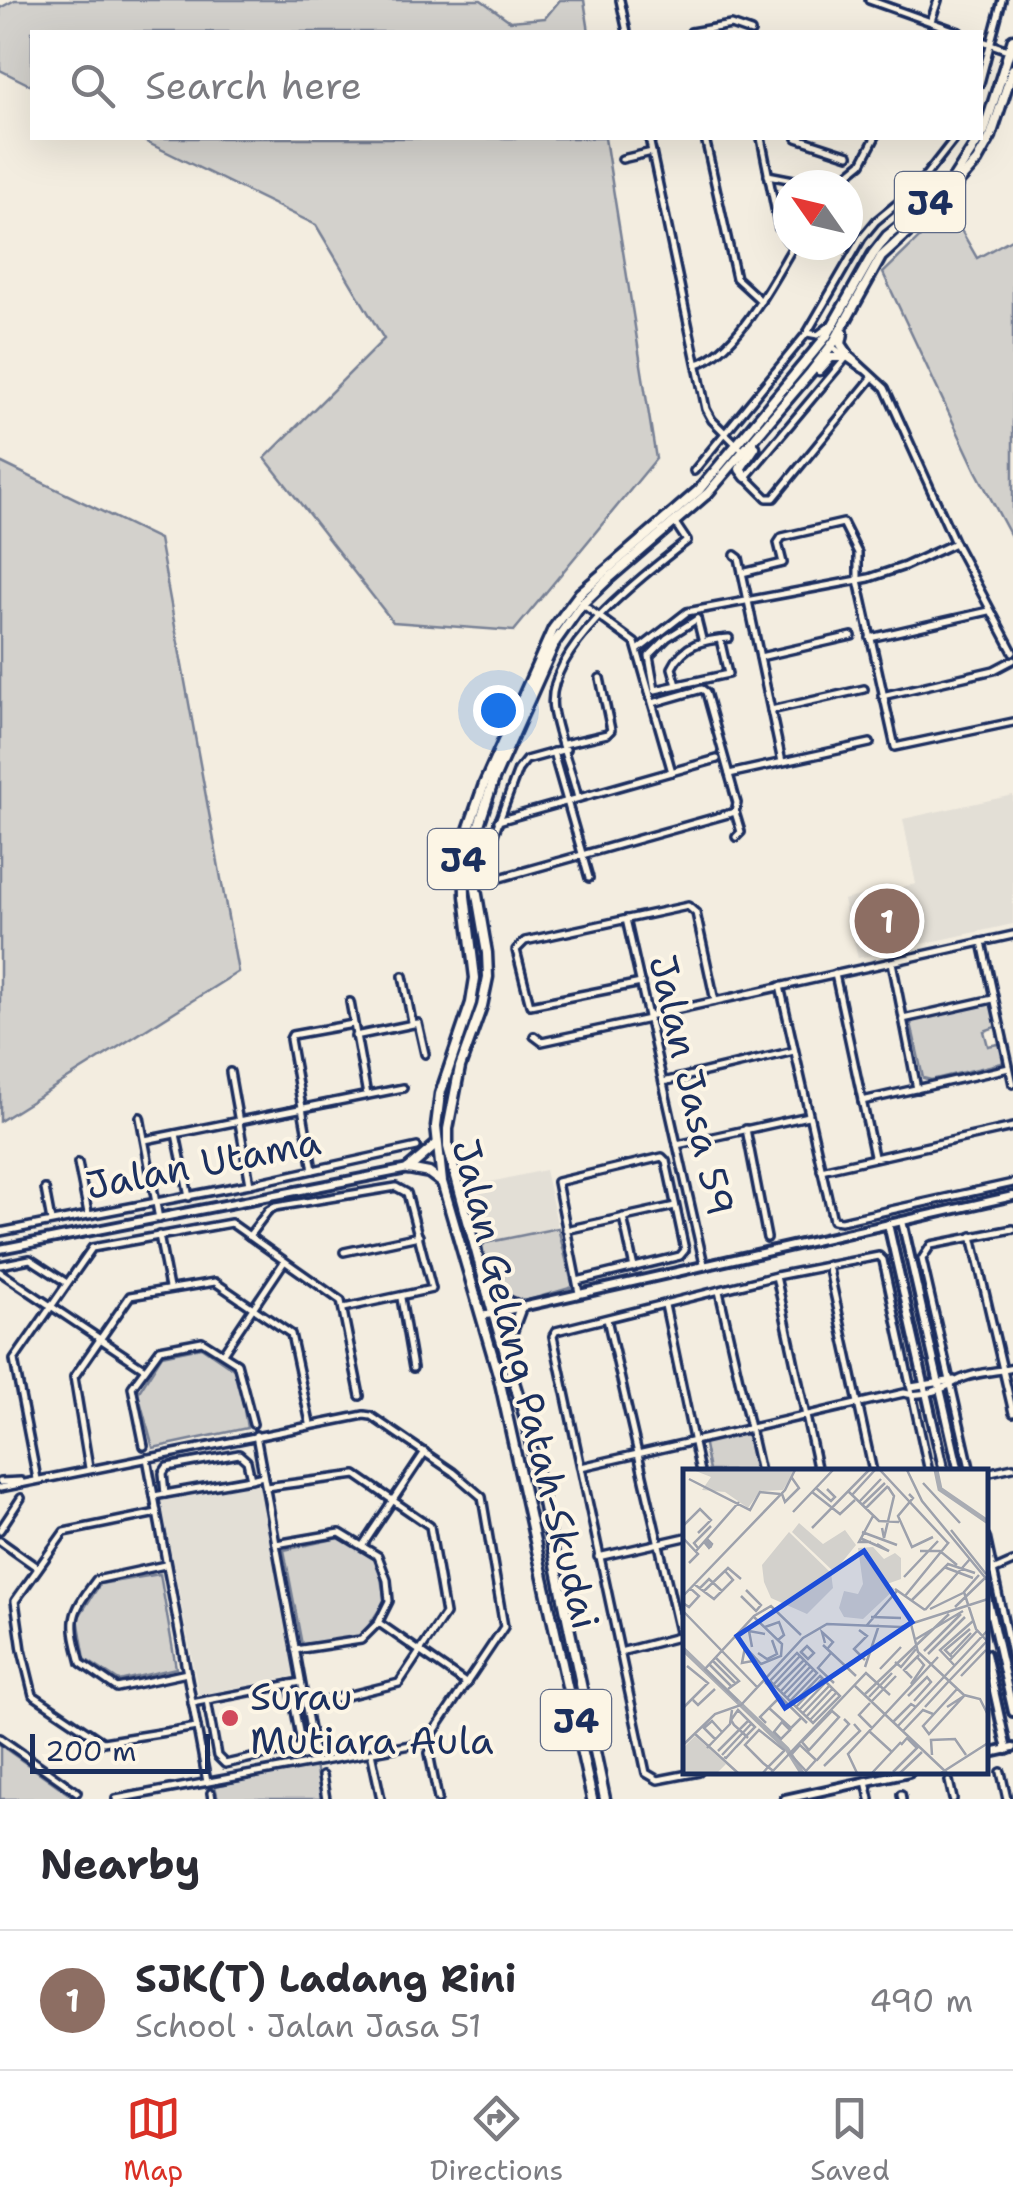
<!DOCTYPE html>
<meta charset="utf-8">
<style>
:root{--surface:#fff;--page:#f7f7f7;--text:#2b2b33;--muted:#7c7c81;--line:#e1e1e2;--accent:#d93025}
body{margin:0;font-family:"Shantell Sans",sans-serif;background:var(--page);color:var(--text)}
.compass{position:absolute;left:773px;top:170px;width:90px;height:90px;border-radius:50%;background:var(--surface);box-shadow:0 10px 40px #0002;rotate:304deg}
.scale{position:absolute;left:30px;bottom:25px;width:180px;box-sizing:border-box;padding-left:10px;border:5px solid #1b2f5e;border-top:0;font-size:28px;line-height:35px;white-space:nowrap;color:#1b2f5e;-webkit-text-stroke:8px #fcf5e5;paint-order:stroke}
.you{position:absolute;left:498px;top:710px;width:35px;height:35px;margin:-25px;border:8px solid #fff;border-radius:50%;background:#1a73e8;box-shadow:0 0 0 15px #1a73e833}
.badge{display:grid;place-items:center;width:65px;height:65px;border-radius:50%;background:var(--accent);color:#fff;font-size:32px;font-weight:700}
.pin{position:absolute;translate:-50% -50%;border:5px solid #fff;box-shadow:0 2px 10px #0006}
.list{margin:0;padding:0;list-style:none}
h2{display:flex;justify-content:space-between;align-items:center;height:130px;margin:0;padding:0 40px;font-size:42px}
h2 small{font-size:32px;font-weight:400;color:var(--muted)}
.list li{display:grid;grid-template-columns:65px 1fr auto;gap:30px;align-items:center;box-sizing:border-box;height:140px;padding:0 40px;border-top:2px solid var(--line)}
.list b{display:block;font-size:38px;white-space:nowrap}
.list p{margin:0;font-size:32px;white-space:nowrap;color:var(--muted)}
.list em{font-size:32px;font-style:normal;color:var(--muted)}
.icon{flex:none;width:55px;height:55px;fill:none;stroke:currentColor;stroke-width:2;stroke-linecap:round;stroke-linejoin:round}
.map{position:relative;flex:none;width:1013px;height:1799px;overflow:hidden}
.search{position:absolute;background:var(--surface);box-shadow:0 10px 40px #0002;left:30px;right:30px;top:30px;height:110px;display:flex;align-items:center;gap:25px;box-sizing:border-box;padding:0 35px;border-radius:0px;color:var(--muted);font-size:38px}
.sheet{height:270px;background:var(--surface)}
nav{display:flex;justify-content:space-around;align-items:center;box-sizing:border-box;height:140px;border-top:2px solid var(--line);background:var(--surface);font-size:28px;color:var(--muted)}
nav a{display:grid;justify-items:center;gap:5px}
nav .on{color:var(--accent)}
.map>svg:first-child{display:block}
</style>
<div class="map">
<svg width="1013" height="1799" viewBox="0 0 1013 1799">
<rect width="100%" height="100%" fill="#f3ede0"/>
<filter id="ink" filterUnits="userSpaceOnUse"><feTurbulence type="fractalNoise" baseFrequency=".01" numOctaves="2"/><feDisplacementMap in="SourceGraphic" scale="20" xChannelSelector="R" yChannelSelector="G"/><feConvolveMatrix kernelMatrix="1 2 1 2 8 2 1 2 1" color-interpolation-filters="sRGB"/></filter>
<g filter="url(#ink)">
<g fill="#e3dfd6">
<path d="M1013,795V924L858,958L843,900L916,884L903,819Z"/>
<path d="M545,1170L558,1228L485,1243L468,1187Z"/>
<path d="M262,1482L294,1676L199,1695L161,1501Z"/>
</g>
<g fill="#d3d1cc" stroke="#778095" stroke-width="2.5">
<path d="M15,0H481L510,21L545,18L560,0H584L589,32H32V86L0,70V8Z"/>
<path d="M138,138H605L656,459L514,631L393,622L265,458L384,339L316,225Z"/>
<path d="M949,209L977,258L1013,238V540L976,471L883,273Z"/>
<path d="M0,462L159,539L238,972L0,1121Z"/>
<path d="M991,1003L998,1026L984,1031L988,1046L1003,1043L1005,1056L1002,1063L931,1080L923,1078L911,1023L915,1020Z"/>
<path d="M558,1228L573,1287L519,1303L489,1282L482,1247L485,1243Z"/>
<path d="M201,1347L238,1372L247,1428L153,1448L138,1393L162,1355Z"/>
<path d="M752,1429L761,1471H709L703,1440Z"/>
<path d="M343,1537L378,1560L385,1601L361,1637L302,1645L284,1550Z"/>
<path d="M160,1574L176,1668L119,1681L85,1659L78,1618L100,1584Z"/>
<path d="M0,1745L71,1795L72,1799H0Z"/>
<path d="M315,1766L322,1799H218L215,1786Z"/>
</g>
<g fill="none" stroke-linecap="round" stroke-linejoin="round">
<defs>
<g id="street">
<path d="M620,0L627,32"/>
<path d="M869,0L959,32"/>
<path d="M931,21L938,0"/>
<path d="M691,32L731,25L751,32"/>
<path d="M980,40L1013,52"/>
<path d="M980,83L1002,0"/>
<path d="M649,138L706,409L712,420L744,452"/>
<path d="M705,138L736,278L761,301"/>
<path d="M761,138L779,228L788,241"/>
<path d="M797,138L849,155"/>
<path d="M622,159L652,152"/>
<path d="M768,175L814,184"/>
<path d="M835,185L862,163L875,138"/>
<path d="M807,333L818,335L831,325"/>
<path d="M831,346L863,369"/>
<path d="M848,354L885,388L955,543L1013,652"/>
<path d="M846,358L746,477L767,498H774L872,378"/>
<path d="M697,364C737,352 773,280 794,245"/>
<path d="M694,471L807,333L862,238L876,221L915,189L955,138"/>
<path d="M735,555L739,558L782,762"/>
<path d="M742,573L783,563L778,543L782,537L843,523L858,553V580L895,747L1013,722"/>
<path d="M582,604L635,643L672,772"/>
<path d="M697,619L667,638L649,656L655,690L728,674L720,639"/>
<path d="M697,619L702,639"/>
<path d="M870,638L989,611"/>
<path d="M638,650L687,612L869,578L905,566L955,543"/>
<path d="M760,657L852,636"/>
<path d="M677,685L672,668C684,643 703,640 729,638"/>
<path d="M882,696L994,670L1013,660"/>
<path d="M653,703L702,689L706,692L737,803L735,812"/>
<path d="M771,710L864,689"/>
<path d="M564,744L607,734L611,730L600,678"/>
<path d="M553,752L589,878"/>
<path d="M729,774L870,743"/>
<path d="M578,798C571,769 558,739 553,710C543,650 646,573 687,541L675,523"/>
<path d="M735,812L741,832L736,837"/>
<path d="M498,821L717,759"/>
<path d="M484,882L489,848L518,770L526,760L566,749"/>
<path d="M475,885L735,812"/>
<path d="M626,919L704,1264"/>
<path d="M982,942L1013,1084"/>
<path d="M892,962L917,1089"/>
<path d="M835,974L874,1156"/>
<path d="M403,976L412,1022"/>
<path d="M641,983L530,1005L516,950L525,941L688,906L696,913L715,1001"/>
<path d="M780,986L833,1220L841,1221L1013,1183"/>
<path d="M350,1002L367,1095"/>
<path d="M648,1016L1013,935"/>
<path d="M903,1019L993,999"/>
<path d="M355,1036L418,1023L425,1054"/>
<path d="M534,1036L542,1042L649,1019"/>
<path d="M230,1072L250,1184"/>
<path d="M663,1082L794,1051"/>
<path d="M862,1101L1009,1068"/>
<path d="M140,1117L159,1219"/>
<path d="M746,1129L767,1238"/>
<path d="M176,1134L189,1197"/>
<path d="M145,1140L403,1088"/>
<path d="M677,1145L808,1116"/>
<path d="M78,1163L88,1213"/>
<path d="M313,1170L290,1039L292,1035L353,1024"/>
<path d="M821,1170L1013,1127"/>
<path d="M45,1189L51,1221"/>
<path d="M623,1217L634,1268"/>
<path d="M566,1230L675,1206"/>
<path d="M0,1232L250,1184L417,1147"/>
<path d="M159,1235L169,1288"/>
<path d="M249,1236L268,1211L275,1207L396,1187L407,1193L432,1289L344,1308"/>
<path d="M972,1236L1013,1413"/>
<path d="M344,1252L419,1236"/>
<path d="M0,1265L30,1259L67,1283"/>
<path d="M828,1265L873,1472"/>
<path d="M0,1272L145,1369"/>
<path d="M776,1276L818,1472"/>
<path d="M577,1281L680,1256L685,1250L666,1161L662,1157L557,1182L579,1293"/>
<path d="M719,1291L760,1472"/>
<path d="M401,1298L413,1368"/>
<path d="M665,1305L700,1472"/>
<path d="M607,1319L686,1662"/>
<path d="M223,1353L284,1262"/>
<path d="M911,1387L954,1380"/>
<path d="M256,1435L316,1762"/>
<path d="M144,1446L132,1387L160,1349L202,1341L237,1363L253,1424"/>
<path d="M147,1458L207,1782"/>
<path d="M581,1467L904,1393C921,1398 943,1389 957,1381C973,1372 996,1372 1013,1368"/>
<path d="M89,1468L74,1377L130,1296L215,1282L291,1334L310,1423"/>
<path d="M971,1472L922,1259L931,1245L1013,1229"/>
<path d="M986,1473L1013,1467"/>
<path d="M37,1479L14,1360L92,1248L231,1223L341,1301L360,1396"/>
<path d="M0,1482L21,1481"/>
<path d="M266,1487L356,1475L430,1526L445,1614L399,1683L306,1706"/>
<path d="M0,1488L364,1415L371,1416L453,1472L482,1497L504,1627L427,1742L116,1799"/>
<path d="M165,1494L250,1479"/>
<path d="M154,1496L165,1494L163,1473L167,1467L239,1454L247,1461L251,1479L263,1476"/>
<path d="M157,1513L64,1532L15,1601L22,1650L33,1695L103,1742L197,1727"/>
<path d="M0,1530L21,1498"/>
<path d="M986,1537L1013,1663"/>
<path d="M0,1541L38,1568"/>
<path d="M276,1544L340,1533L378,1556L387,1580L389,1601L378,1623L361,1640L295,1650"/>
<path d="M363,1545L425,1452"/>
<path d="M598,1557L686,1537"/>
<path d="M165,1565L96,1580C69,1616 70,1620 81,1663L117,1688L187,1673"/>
<path d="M986,1574L1013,1562"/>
<path d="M379,1623L467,1684"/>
<path d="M620,1652L686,1635"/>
<path d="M207,1700L217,1756L225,1764L297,1748L301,1742L290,1684"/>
<path d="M192,1703L301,1682"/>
<path d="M0,1738L77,1792"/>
<path d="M371,1752L381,1799"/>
<path d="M429,1753L438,1799"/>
<path d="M699,1772L658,1780L646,1773L553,1336L556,1331L776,1276L879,1256L883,1260L929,1472"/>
<path d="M1001,1772L1007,1799"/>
<path d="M322,1776L326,1799"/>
<path d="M866,1781L870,1799"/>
<path d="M949,1781L953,1799"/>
<path d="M211,1793L212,1799"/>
<path d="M901,1794L902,1799"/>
</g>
<g id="secondary">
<path d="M902,1221L959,1472"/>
<path d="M888,1224L944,1472"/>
<path d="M0,1249L408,1169"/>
<path d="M482,1316L1013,1196"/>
<path d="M986,1593L1013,1712"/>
<path d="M986,1654L1007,1750"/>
<path d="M986,1754L1013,1748"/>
<path d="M785,1799L909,1772"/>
</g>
<g id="primary">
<path d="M843,333L841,344L847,353"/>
<path d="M819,370L831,357H844"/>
<path d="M746,477L740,469L755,447"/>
<path d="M408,1169L437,1144"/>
<path d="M408,1169L429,1173L441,1182"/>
<path d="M486,1285L498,1297L521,1307L506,1348"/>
<path d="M592,1799L498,1374L442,1182L436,1126L440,1094L471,1003L475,978L465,896L464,842L484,784L553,629L580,593L699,490L826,337L873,254L887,236L931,201L952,181L984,131L1013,39"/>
<path d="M605,1799L526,1421L493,1313L448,1147V1129L460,1067L482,1006L488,977L487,953L472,866L475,837L494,779L555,642L582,604L607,580L708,493L811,372L834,342L881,257L939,204L977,161L991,136L1013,69"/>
</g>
</defs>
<use href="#street" stroke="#1b2f5e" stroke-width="12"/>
<use href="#secondary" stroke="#1b2f5e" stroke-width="14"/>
<use href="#primary" stroke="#1b2f5e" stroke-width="15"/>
<use href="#street" stroke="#fcf5e5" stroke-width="5"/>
<use href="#secondary" stroke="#fcf5e5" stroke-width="6"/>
<use href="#primary" stroke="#fcf5e5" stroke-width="8"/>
</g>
</g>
<circle fill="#d1495b" stroke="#fcf5e5" stroke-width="4" cx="230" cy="1718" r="10"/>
<g text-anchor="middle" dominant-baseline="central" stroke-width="8" stroke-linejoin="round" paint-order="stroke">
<g fill="#fcf5e5" stroke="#5e6a86" stroke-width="2.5">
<rect x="895" y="172" width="70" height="60" rx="8"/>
<rect x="428" y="829" width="70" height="60" rx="8"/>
<rect x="541" y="1690" width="70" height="60" rx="8"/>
</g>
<g font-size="35" font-weight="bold" fill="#1b2f5e">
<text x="930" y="202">J4</text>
<text x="463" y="859">J4</text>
<text x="576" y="1720">J4</text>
</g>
<g font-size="38" fill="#1b2f5e" stroke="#fcf5e5">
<text transform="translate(692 1085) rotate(77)">Jalan Jasa 59</text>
<text transform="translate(203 1163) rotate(-11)">Jalan Utama</text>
<text transform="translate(526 1384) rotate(76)">Jalan Gelang Patah-Skudai</text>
</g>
<g font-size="38" fill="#1b2f5e" stroke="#fcf5e5" text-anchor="start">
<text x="250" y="1696">Surau<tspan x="250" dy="44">Mutiara Aula</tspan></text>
</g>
</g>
<g transform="translate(683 1469)">
<rect width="305" height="305" fill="#f3ede0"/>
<path d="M10,1H112L100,21L77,22L65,39L42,23L19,21L28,8ZM116,54L140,75L162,61L173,76L151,103L109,63ZM106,63L148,104L150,119L124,145L88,129L81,113L79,96ZM190,78L201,90L212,84L218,89V110L204,115L212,120L180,150L161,148L156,139L161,122L175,125L180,115L175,79ZM12,267L43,295L34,304H0V279Z" fill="#d3d1cc"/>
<path fill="none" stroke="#a9acb3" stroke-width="5" d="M253,1L257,20L305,53M0,180L104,280L119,304"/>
<path fill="none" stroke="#9da1ac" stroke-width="2.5" d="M197,1L265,74M224,1L239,32L305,112M6,10L67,41L77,23L97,25M240,14L277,54M133,19L148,32L152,28L144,20M129,23L157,45L172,31M166,23L196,52L216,53M99,25L102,33L116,19L109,9M226,25L230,29L215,47L229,78L250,68M169,26L192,1M176,33L198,10M179,36L202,14M183,39L205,17M110,43L150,1M0,57L17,40L28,51L15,64M129,59L186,1M199,59L201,69L211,27L205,18M268,61L303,105M179,63L214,76M0,69L15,85L6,94M177,69L206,82L194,75M21,73H22L27,78L26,79L22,74V73L23,72H24L25,71L29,75L28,77L23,72M188,73H176L190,47M15,79L11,74L28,57M13,82L56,33M237,82H257L274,96M261,98L290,109M296,106L281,123L293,160L305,173M221,108L255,72M11,115L31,130L50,111L42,102M17,119L26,110L39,122M212,120L242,141M21,122L45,99L58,110M0,127L102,21L112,1M58,127L73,142L78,136L63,121M222,127L266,73M229,131L265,95L292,104M0,134L6,138L16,127L7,119M272,138L302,109M247,140L280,124M242,141L287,90M0,142L74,218M188,148L218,149M228,155L235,183L281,226L297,230L305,246M184,156L214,122M82,158L96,153L101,166L95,171M176,161L184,167L171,180L182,191M52,167L78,195L98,187L99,175L71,148M233,170L280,142M142,174L139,163L150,173L145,179M140,176L173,207M62,178L59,194L75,191M69,178L66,162L82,165M241,182L278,145M75,184L84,190L94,185L89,171M114,184L134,204L107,232L87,212ZM117,184L124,177L131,184L125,190L118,183M148,184L135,199L151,214M245,185L282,148M267,186L288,164M33,189L56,212L45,220M270,189L262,181L287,160M30,192L53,215M266,192L295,161M212,193L218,198L233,180M27,196L49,218M272,197L257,181L290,152M182,198L196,156M197,200L218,178M137,207L157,227L130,254L110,235ZM278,207L303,181M229,209L221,201L236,186M266,212L305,171M82,213L124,254M228,215L241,196L234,188M90,216L117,187M171,216L264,304M93,219L121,191M97,223L124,194M100,226L128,197M181,226L266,145M225,227L244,208L248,213L231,232M186,228L209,204M104,229L131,200M10,231L15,236L32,220M55,232L22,200L71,147L88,137L118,166M189,232L213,207M187,234L176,246L189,259M113,238L140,209M242,238L266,212M264,238L281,227L246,265L240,257L274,220M0,239L25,214L4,197M86,239L108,259L119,248M116,241L143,213M149,242L156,248L126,281L119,273ZM120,244L147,216M123,248L150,219M127,251L154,223M99,253L107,261L98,270L91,263L99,253L100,252M210,253L228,235L233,238M83,254L77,248L97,228M214,258L305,161M186,262L209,283M220,262L240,241L250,245M11,264L55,304M32,270L21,259L29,252L39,263M0,276L32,245L58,236L120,169L144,155L218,158L305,130M24,279L47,255L49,241M35,282L66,251M39,286L69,254M249,286L248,271L272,270L283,286M41,288L43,289L53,278L58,273L63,267L72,258L55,241L48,251L51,256L60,264L65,269M133,291L117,276L108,286L123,302L133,291H134L166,255L161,250M141,297L177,262L171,255M210,303L234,279L224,269L218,276M80,304L85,298L101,282V281L76,261L62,276L80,294L85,298L89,301L90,302M88,304L183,204L207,226M174,304L165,285L255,188M189,304L218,273M217,304L239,283M258,304L305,274"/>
<path fill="#1d4ed8" fill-opacity="0.15" stroke="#1d4ed8" stroke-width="5" d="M181,82L229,153L102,239L54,167Z"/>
<rect width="305" height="305" fill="none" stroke="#1b2f5e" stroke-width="5"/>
</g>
</svg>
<svg class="compass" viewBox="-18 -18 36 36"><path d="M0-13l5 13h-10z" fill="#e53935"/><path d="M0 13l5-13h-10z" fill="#7c7c81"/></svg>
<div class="scale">200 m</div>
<div class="you"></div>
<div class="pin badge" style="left:887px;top:921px;background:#8d6e63">1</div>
<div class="search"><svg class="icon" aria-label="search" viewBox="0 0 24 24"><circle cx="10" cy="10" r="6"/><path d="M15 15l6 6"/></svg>Search here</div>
</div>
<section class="sheet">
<h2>Nearby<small></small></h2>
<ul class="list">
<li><span class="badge" style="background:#8d6e63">1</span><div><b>SJK(T) Ladang Rini</b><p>School · Jalan Jasa 51</p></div><em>490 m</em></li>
</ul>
</section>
<nav>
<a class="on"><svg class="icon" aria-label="map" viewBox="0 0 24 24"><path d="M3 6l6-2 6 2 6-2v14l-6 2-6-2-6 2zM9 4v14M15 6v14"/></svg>Map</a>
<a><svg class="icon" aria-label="directions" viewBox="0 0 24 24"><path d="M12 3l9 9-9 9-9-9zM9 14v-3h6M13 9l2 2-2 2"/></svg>Directions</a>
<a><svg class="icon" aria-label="saved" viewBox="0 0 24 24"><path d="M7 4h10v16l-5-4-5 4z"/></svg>Saved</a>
</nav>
